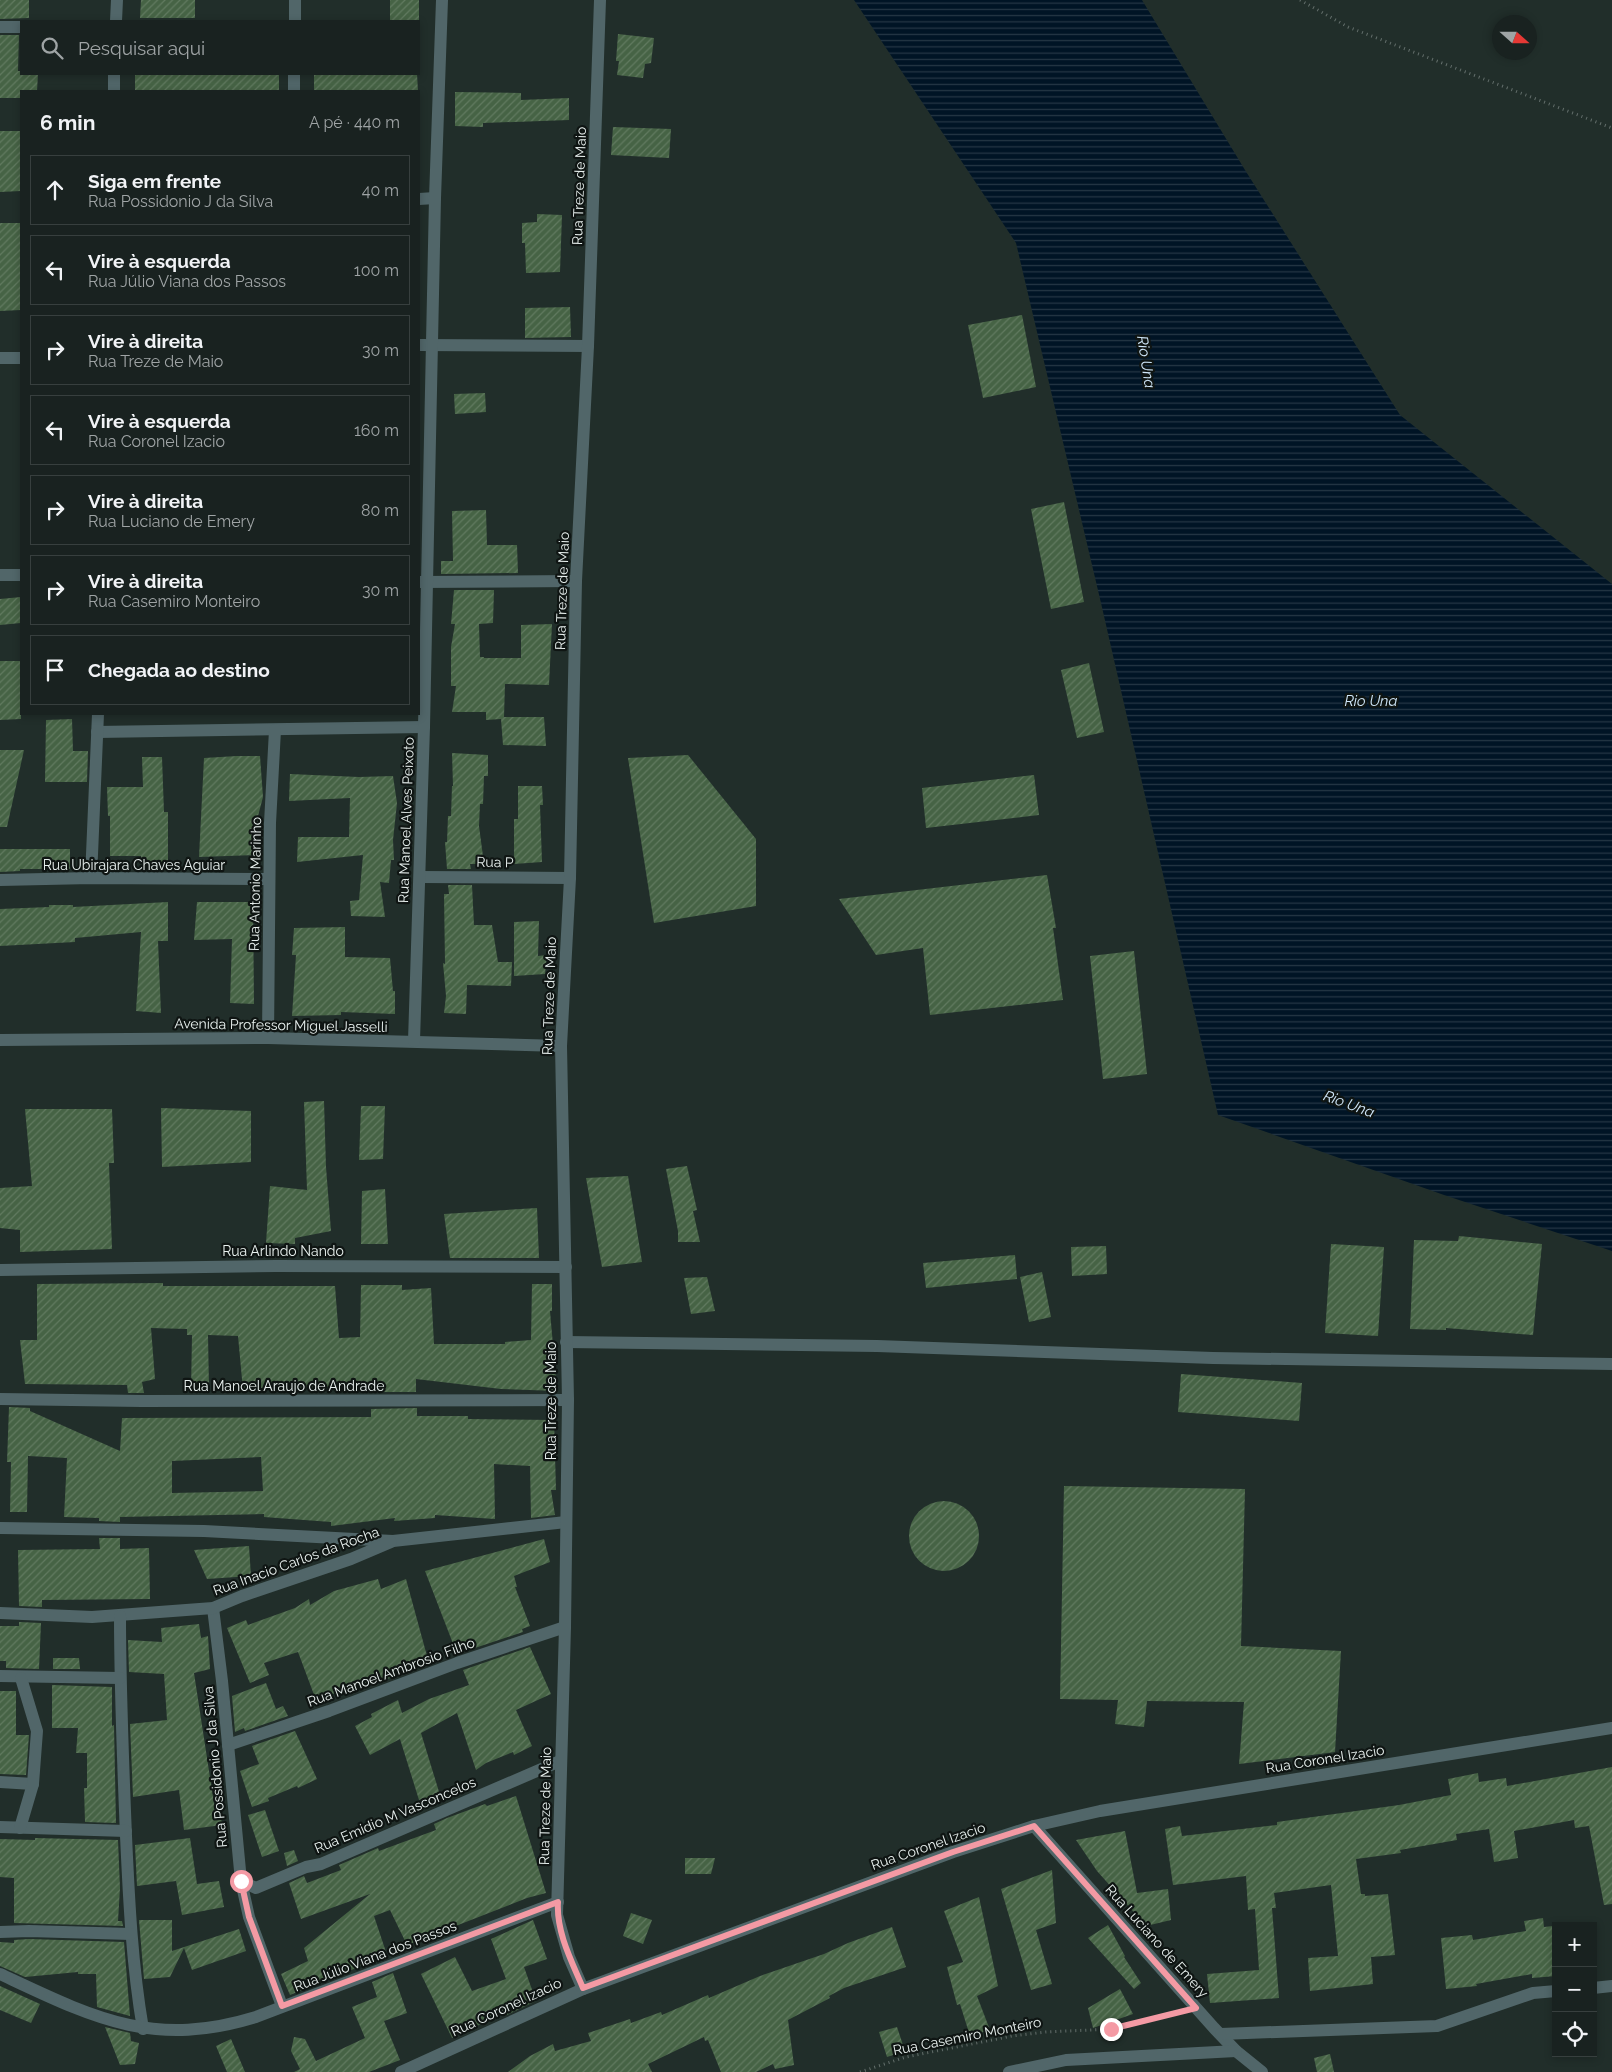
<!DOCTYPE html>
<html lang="pt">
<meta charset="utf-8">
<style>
:root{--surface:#192220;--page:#222a29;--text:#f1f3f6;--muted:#9fa4a5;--line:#373f3e}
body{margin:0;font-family:Raleway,sans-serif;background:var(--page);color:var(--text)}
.controls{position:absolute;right:15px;bottom:15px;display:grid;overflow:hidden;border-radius:0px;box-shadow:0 2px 8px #0003}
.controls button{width:45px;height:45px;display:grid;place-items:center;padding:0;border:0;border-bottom:1px solid var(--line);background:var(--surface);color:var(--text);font:25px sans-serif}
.compass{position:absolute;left:1492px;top:15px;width:45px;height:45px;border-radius:50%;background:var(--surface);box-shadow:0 2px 8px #0003;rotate:111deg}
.stop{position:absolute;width:15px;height:15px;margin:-11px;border:4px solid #f49aa4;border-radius:50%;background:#fff}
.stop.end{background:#f49aa4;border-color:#fff;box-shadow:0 1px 5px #0008}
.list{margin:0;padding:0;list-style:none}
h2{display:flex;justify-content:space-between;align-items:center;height:65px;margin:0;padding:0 20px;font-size:21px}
h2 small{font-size:16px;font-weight:400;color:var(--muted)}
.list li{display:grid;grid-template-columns:32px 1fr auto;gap:15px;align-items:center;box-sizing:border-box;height:70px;margin:0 10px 10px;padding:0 10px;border:1px solid var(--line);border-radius:0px}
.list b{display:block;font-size:19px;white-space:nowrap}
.list p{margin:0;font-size:16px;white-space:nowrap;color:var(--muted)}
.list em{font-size:16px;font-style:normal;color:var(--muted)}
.icon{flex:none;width:28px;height:28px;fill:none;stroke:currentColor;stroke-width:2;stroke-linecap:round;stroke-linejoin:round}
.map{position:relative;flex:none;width:1612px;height:2072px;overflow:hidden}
.search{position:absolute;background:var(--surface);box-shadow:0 2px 8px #0003;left:20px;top:20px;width:400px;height:55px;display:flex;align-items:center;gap:12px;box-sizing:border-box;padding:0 18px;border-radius:0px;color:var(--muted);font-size:19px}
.panel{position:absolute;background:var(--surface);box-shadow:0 2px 8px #0003;left:20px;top:90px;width:400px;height:625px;border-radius:0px}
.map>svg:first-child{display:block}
</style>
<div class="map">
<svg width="1612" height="2072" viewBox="0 0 1612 2072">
<defs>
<pattern id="water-rules" width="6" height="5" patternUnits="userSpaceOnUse" patternTransform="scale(1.25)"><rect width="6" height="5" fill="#001425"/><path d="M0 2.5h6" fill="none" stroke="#253745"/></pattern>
<pattern id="building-hatch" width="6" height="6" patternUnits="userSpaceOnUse" patternTransform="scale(1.25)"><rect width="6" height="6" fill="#466345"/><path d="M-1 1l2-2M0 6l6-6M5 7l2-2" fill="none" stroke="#617a60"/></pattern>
</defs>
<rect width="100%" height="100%" fill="#212e2a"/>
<path fill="url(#water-rules)" d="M854,0H1142L1245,170L1400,415L1612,584V1251L1444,1195L1218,1115L1101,603L1016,243Z"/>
<g fill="url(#building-hatch)" fill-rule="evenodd">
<path d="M0,0H29V18L0,19Z"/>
<path d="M141,0H195V18H140Z"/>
<rect x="390" y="0" width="29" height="21"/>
<path d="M618,34L654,38L651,63L645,64L643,78L617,75L619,61H616Z"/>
<path d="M0,35H19L18,71H21V74H38L37,91H21V98H0Z"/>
<rect x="135" y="74" width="144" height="17"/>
<path d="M314,74H417L418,91H314Z"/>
<path d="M455,92L521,93V100L569,98V120L483,123V127L455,126Z"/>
<path d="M613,127L671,129L669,158L611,155Z"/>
<path d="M0,131H21V191L0,192Z"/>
<path d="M537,214L562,215L560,272L526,273L525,243H522V223L537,222Z"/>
<path d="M0,223H21V310L0,311Z"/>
<path d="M570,307L571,337L525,338V308Z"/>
<path d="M1022,315L1036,387L983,398L968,325Z"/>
<path d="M485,393L486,412L455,414L454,394Z"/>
<path d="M1064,502L1084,602L1051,609L1031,509Z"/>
<path d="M486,510L487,545H517L518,573L441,574V561H453L452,511Z"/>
<path d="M454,590H494L493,623L479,624L480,657H484V658H521V625L552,624L549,685L505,684L504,717H544L546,746L503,745L501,719L486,720V712H452L456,686H451V647L455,624H451Z"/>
<path d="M21,597V623L0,625V599Z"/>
<path d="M0,661H21V719L0,720Z"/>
<path d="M1089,663L1104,732L1077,738L1061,670Z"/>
<path d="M72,719L73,751H88L87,782H45L46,720Z"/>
<path d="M0,750H24L7,827H0Z"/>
<path d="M452,753L488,755V776H484L483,804H480L479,826L484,864H470L471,869H447L445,842H447L448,816H451L452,786H453Z"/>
<path d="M688,755L756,839V906L654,923L628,758Z"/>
<path d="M237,756H260L263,797L258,816L256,855L199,857L204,758Z"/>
<path d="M142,757H162L164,812H168V867H141V856H110V816H108L107,787H143Z"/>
<path d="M290,774L359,777L393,776L397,803L393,840L394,860H391L389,883L380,882L385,917L351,916L350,901L359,900L363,855L297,862L298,837H349L350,798L289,801Z"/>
<path d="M1034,775L1039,815L926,828L922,788Z"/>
<path d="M518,786H542L543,805H540L542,862L514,864V819H518Z"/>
<path d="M0,849H70V869H20V871L0,872Z"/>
<path d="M1047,875L1056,928H1053L1063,1000L930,1015L923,948L876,955L839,899Z"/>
<path d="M448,885H472L474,925H492L498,962H512L511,986L467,985L466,1014L444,1013L446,996L443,963L445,964L444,894H449Z"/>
<path d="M168,902V941H158L161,1013L136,1011L141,932L75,938V942L0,946V909L49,907V905H73V907Z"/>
<path d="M197,902H253L254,1004L230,1003L232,939L194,940Z"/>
<path d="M539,921L538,956L547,955L545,974L514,976V922Z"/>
<path d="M345,927V957L390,958L393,991H395V1014L341,1012V1015L292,1016L296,955H292L294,928Z"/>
<path d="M1134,951L1147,1074L1103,1079L1090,956Z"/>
<path d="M324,1101L326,1167L331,1231L295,1238V1244L266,1243L270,1186L307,1190L304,1102Z"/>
<path d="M361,1106H385L383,1159L359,1160Z"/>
<path d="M161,1108L251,1111V1162L162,1167Z"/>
<path d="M25,1109H112L114,1163H109L112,1249L20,1252V1230L0,1228V1188L32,1186Z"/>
<path d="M687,1166L697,1210L693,1211L700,1242H678V1231L666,1169Z"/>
<path d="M628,1176L642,1262L602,1267L586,1178Z"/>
<path d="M385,1189L388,1244H361L362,1191Z"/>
<path d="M537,1208L539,1258H450L444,1214Z"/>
<path d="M1459,1236L1542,1244L1533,1335L1446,1328V1330L1410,1329L1414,1240L1458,1241Z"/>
<path d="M1331,1244L1384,1247L1378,1336L1325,1333Z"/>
<path d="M1106,1246L1107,1274L1072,1276L1071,1247Z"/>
<path d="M1015,1255L1017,1279L926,1288L923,1263Z"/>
<path d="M1042,1272L1051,1317L1029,1322L1020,1277Z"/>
<path d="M707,1277L715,1311L691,1314L684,1278Z"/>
<path d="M163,1283V1286H335L339,1338L360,1337L361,1285H402V1290L431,1288L434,1344H505V1342L531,1340L532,1284H552V1311H550L557,1391L501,1389L416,1379V1392H371V1385L243,1390L238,1336L208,1335L209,1388L191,1390L192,1335H187V1329L151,1328L155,1379L142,1382L144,1393H128L127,1385L25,1384L20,1340H37V1284Z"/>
<path d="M1181,1374L1302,1383L1299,1421L1178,1412Z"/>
<path d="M9,1407L30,1408V1411L120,1451L122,1418L371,1417V1409L417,1408V1416H468V1419L554,1420L556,1490H551L555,1515L531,1518L530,1466L494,1464L495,1519L435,1515V1518L394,1521L395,1518L331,1526V1522L264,1517V1514L120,1517V1522L99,1521V1518L64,1517L67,1458L28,1456L27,1512H10L11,1462H7ZM261,1457L263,1491L172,1493V1461Z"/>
<path d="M1064,1486L1245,1489L1241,1646L1341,1651L1335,1752L1239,1764L1244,1702L1147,1701L1144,1727L1115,1724L1118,1700L1060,1699Z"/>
<circle cx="944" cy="1536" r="35"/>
<path d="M99,1538H120V1549L149,1548L150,1599L42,1600V1607L19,1606L18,1550L100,1549Z"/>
<path d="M544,1539L550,1562L514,1576L517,1587H515L530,1626L522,1629L523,1632L457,1654L425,1571Z"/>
<path d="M249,1546L251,1576L207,1579L194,1550Z"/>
<path d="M378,1579L381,1589L406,1579L427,1656L393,1670L395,1676L380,1682L379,1678L316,1700L298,1652L264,1663L269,1675L250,1683L227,1628L246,1620L248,1625L295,1608L309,1599L310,1605L334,1591Z"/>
<path d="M19,1622L41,1623L39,1669L6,1668V1661H0V1626H19Z"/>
<path d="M199,1624L201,1638L208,1636L210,1669L194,1673L215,1810L220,1809L222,1825L184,1830L179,1790L133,1797L130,1724L167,1720L164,1674L129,1672L128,1640L162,1642L161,1628Z"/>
<path d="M530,1647L551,1694L516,1710L532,1746L514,1755L513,1752L486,1763L476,1770L457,1713L421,1733L440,1795L427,1804L425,1798L419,1800L400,1739L370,1755L355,1726L372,1717L371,1714L398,1700L402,1713L429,1699L469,1685L463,1670Z"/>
<path d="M53,1658H79L80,1669H53Z"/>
<path d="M266,1683L276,1709L283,1706L288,1716L245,1731L244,1728L235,1732L232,1696Z"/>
<path d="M52,1685L112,1687V1726L114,1725L116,1823L85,1822L84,1788H87V1753H76L78,1728H52Z"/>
<path d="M0,1691H16V1735H29L26,1775L0,1774Z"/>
<path d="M295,1731L317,1779L298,1788L297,1786L268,1798L269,1801L252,1807L240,1771L259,1764L252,1746Z"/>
<path d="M1612,1767V1904L1604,1905L1589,1826L1575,1828L1574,1820L1514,1831L1518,1858L1494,1862L1489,1829L1456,1834L1457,1840L1400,1850L1401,1853L1356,1859L1361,1894H1365V1896L1388,1894L1395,1955L1371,1957L1373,1984L1310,1991L1308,1958L1338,1956L1331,1885L1274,1893L1276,1908H1272L1279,1998L1210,2003L1207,1974L1259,1970L1255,1909L1248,1910L1246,1876L1173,1885L1165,1829L1180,1826L1182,1836L1277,1825V1822L1399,1805L1451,1795L1448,1779L1478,1773L1479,1782L1506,1778L1507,1786Z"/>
<path d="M516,1796L546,1893L527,1898L407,1945L390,1910L374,1916L388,1958L366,1966V1964L290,1995L281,1974L308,1961L304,1948L370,1894L301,1919L289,1883L304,1876L307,1883L341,1870L339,1865L378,1848L379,1851L436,1830L434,1824L447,1818L485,1804L487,1806Z"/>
<path d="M265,1810L279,1851L262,1857L248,1815Z"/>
<path d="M1125,1831L1137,1893L1168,1889L1171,1920L1146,1926L1097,1871L1076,1840Z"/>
<path d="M35,1838L118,1840L120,1888L118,1921H122L123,1926L14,1923V1878L0,1877V1839L35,1840Z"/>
<path d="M190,1838L197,1884L219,1881L224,1907L182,1915L176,1881L137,1886L135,1845Z"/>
<path d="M294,1850L298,1861L287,1866L284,1853Z"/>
<path d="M685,1858H715L711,1874H685Z"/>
<path d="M1052,1870L1056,1923L1036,1930L1052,1984L1031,1990L1001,1889Z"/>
<path d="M979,1897L998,1986L977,1996L990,2030L970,2036L960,2004L957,2005L947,1967L963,1962L944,1911Z"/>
<path d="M631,1913L652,1920L643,1944L623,1936Z"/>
<path d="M1543,1918L1544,1927L1553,1926L1556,1943V1976L1532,1978V1974L1476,1984L1477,1986L1446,1989L1441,1938L1472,1935L1473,1940L1526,1931L1524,1921Z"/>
<path d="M139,1920H172V1951L239,1929L246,1951L192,1970L184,1948L170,1977L144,1979Z"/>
<path d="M533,1920L547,1959L524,1967L536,2001L507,2015L506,2012L452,2038L421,1974L455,1957L472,1991L506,1979L491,1939Z"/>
<path d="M1108,1925L1125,1956L1124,1957L1141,1983L1134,1989L1088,1938Z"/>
<path d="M892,1927L906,1967L844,1988L829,1996L830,1998L788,2020L794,2065L775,2069L773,2064L756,2072H721L708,2040L705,2041L704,2037L648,2064L652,2072H508L530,2056L553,2044L555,2051L591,2041L588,2033L630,2019L631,2023L661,2012L662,2015L708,1995L709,1998L760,1976L824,1954L848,1943Z"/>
<path d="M29,1939L124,1942L130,2016L97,2007L96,1974H78V1972L25,1977L0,1966V1942L14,1943V1940Z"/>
<path d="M393,1973L407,2013L384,2021L400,2060L369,2072H294L300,2069L291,2051L294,2037L305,2039L316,2061L365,2038L352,2007L377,1997L372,1982Z"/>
<path d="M0,1986L40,2004L31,2023L0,2010Z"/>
<path d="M1120,1989L1133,2014L1093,2028L1088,2008Z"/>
<path d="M105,2027L130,2033L131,2041L139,2043L135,2064L120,2065Z"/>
<path d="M897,2027L905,2051L887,2057L879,2032Z"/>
<path d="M231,2039L245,2072H227L216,2046Z"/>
<path d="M1330,2054L1334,2072H1317L1314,2058Z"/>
</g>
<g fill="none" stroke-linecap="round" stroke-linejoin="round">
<g stroke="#646f6c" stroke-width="3" stroke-dasharray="1 4" stroke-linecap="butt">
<path d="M1300,0L1348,27L1612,128"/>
<path d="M860,2072L906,2057L1012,2036L1046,2032L1111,2029L1178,2013"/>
</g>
<g stroke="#516669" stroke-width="12">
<path d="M116,21L117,0"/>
<path d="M295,21V0"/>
<path d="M0,27H21"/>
<path d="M114,91V74"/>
<path d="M294,91V74"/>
<path d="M419,199L435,198"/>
<path d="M419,345L588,346"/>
<path d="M0,358H21"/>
<path d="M0,575H21"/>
<path d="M419,582L576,581"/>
<path d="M97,732L424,727"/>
<path d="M420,877L570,878"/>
<path d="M91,878L98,714"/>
<path d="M0,880L91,878L269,879"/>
<path d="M268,1038L270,823L275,730"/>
<path d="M0,1040L268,1038L561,1046"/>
<path d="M414,1041L424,727L435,198L442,0"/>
<path d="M0,1270L276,1266L566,1267"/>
<path d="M566,1342L877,1346L1213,1358L1612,1364"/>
<path d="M0,1399L142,1401L568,1400"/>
<path d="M0,1528L204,1531L393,1541L566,1522"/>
<path d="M213,1608L222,1681L241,1881L249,1917L282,2006"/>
<path d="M0,1613L92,1617L213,1608L242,1596L351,1559L391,1542"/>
<path d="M120,1616C120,1690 123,1763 126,1836C129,1901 132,1965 143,2029"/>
<path d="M0,1676L120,1678"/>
<path d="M228,1745L329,1711L457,1663L565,1627"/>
<path d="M0,1782L33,1784"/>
<path d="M1034,1826L1214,2028L1236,2051L1262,2072"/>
<path d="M0,1827L126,1831"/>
<path d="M20,1828L33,1784L37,1731L21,1678"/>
<path d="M241,1881L256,1888L306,1867L321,1864L560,1761"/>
<path d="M0,1932L29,1931L131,1934"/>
<path d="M0,1974C92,2017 152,2049 256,2017L558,1902"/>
<path d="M1593,1988L1612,1986"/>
<path d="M583,1989L569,1957L557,1915L565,1627L568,1400L561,1046L570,878L576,581L588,346L600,0"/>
<path d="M1221,2034L1437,2026L1533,1993L1556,1991"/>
<path d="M401,2072L583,1989L953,1852L1034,1826L1100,1811L1612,1728"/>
<path d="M1009,2072L1066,2060L1236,2051"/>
</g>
</g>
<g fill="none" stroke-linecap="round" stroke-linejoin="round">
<path stroke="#f49aa4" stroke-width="6" d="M241,1881L249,1917L282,2006L558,1902C556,1932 572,1962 583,1988L953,1852L1034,1826L1196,2008L1111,2029"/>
</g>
<g text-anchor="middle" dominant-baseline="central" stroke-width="4.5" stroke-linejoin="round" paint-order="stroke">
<g font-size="14" fill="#e9f1ef" stroke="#0f1513">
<text transform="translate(579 186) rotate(-88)">Rua Treze de Maio</text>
<text transform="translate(562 591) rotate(-88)">Rua Treze de Maio</text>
<text transform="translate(406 820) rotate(-88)">Rua Manoel Alves Peixoto</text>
<text transform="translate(495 862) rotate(1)">Rua P</text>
<text x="134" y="865">Rua Ubirajara Chaves Aguiar</text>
<text transform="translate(255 884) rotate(-89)">Rua Antonio Marinho</text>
<text transform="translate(549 996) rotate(-88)">Rua Treze de Maio</text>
<text transform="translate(281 1025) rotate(1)">Avenida Professor Miguel Jasselli</text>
<text x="283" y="1251">Rua Arlindo Nando</text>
<text x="284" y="1386">Rua Manoel Araujo de Andrade</text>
<text transform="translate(551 1401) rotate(-90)">Rua Treze de Maio</text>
<text transform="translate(296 1561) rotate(-20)">Rua Inacio Carlos da Rocha</text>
<text transform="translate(391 1672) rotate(-20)">Rua Manoel Ambrosio Filho</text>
<text transform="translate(1325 1759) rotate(-9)">Rua Coronel Izacio</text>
<text transform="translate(215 1767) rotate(-95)">Rua Possidonio J da Silva</text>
<text transform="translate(545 1806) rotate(-89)">Rua Treze de Maio</text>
<text transform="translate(395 1815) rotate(-23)">Rua Emidio M Vasconcelos</text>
<text transform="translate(928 1846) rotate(-19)">Rua Coronel Izacio</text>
<text transform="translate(1157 1941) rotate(48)">Rua Luciano de Emery</text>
<text transform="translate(375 1956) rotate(-21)">Rua Júlio Viana dos Passos</text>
<text transform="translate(506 2007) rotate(-25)">Rua Coronel Izacio</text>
<text transform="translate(967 2036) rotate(-11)">Rua Casemiro Monteiro</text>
</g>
<g font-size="15" font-style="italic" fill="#d0e7fa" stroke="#0f1513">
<text transform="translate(1146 362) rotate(81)">Rio Una</text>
<text x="1371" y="701">Rio Una</text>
<text transform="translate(1349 1104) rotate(20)">Rio Una</text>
</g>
</g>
</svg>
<div class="controls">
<button>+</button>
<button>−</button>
<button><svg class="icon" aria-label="locate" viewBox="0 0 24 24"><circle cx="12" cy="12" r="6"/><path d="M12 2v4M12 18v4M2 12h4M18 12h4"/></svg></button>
</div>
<svg class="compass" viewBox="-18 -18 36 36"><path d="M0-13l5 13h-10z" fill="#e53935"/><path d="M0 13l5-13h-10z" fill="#9fa4a5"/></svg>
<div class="stop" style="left:241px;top:1881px"></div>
<div class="stop end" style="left:1111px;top:2029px"></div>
<div class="search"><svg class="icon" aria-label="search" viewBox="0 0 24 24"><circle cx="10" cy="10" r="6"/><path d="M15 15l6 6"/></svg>Pesquisar aqui</div>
<section class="panel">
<h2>6 min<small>A pé · 440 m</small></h2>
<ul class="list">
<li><svg class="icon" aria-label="ahead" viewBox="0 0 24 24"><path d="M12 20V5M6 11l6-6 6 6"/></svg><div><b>Siga em frente</b><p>Rua Possidonio J da Silva</p></div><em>40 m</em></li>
<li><svg class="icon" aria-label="left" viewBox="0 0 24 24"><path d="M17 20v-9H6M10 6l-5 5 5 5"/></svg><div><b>Vire à esquerda</b><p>Rua Júlio Viana dos Passos</p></div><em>100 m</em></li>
<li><svg class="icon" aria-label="right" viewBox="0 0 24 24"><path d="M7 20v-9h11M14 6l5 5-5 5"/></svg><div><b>Vire à direita</b><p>Rua Treze de Maio</p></div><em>30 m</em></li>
<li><svg class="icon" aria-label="left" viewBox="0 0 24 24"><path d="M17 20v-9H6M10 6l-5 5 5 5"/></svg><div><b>Vire à esquerda</b><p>Rua Coronel Izacio</p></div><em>160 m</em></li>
<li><svg class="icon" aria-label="right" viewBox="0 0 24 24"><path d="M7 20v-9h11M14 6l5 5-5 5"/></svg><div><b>Vire à direita</b><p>Rua Luciano de Emery</p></div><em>80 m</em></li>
<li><svg class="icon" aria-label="right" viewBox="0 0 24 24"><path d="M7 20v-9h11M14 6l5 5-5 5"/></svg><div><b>Vire à direita</b><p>Rua Casemiro Monteiro</p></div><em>30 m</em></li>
<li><svg class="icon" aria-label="arrive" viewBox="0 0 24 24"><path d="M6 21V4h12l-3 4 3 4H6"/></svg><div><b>Chegada ao destino</b></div></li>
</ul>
</section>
</div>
